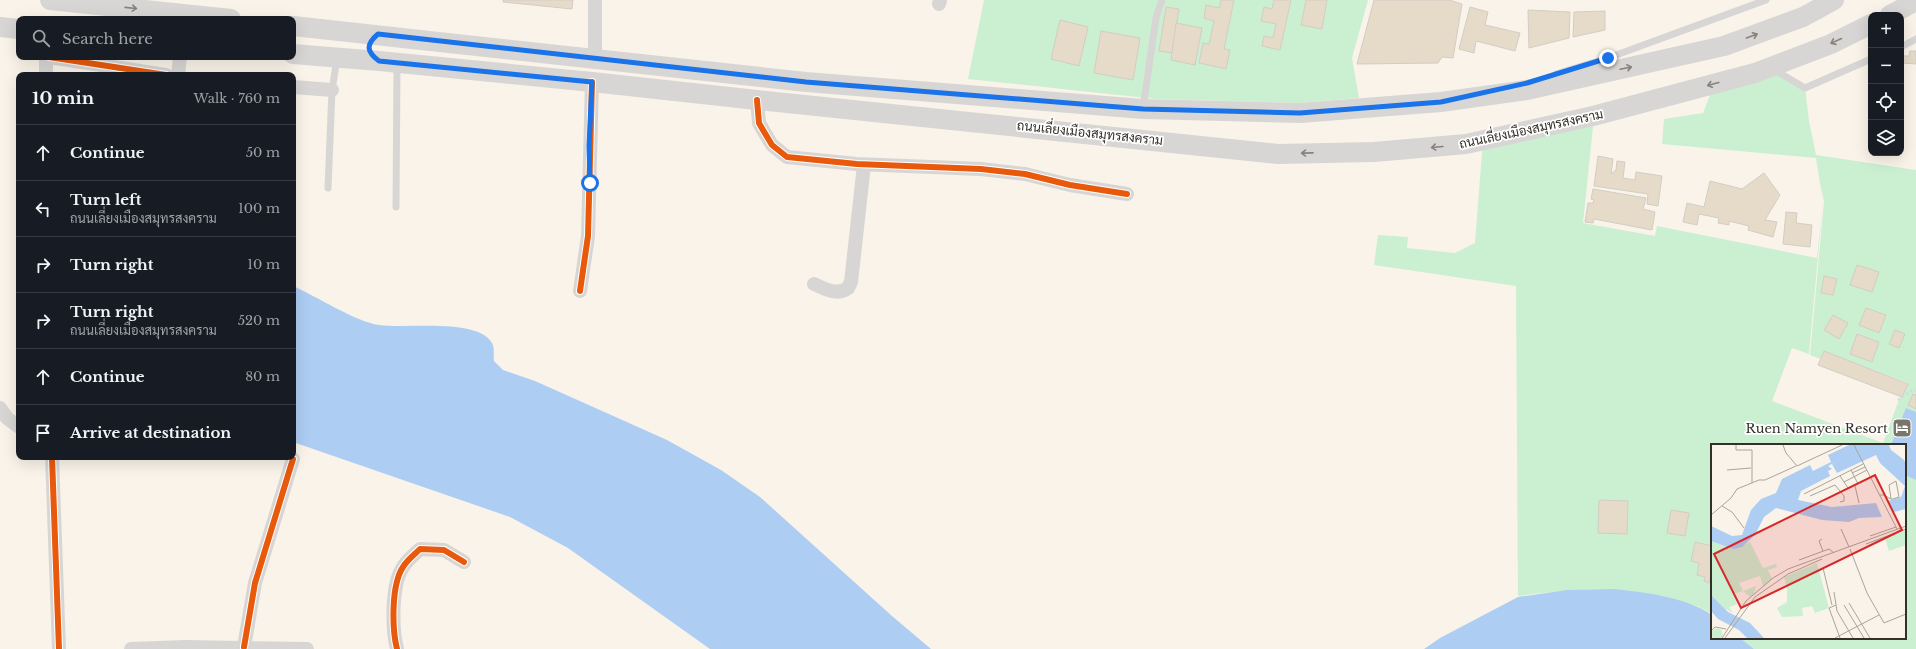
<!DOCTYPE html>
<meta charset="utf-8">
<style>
:root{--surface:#171b24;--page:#242831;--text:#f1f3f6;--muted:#9ea1a6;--line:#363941}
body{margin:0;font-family:"Libre Baskerville",Sarabun,serif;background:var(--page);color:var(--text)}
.controls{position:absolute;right:12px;top:12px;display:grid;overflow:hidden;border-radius:8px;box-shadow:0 4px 16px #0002}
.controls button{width:36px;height:36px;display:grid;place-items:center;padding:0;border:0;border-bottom:1px solid var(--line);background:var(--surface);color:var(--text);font:20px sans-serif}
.stop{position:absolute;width:12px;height:12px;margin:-9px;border:3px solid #1a73e8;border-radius:50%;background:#fff}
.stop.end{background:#1a73e8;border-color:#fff;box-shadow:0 1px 4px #0008}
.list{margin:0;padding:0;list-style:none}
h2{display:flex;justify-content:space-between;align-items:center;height:52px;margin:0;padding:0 16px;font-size:17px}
h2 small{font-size:13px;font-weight:400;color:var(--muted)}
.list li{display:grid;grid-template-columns:26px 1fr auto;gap:12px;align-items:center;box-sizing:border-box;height:56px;padding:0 16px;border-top:1px solid var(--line)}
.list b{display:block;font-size:15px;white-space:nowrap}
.list p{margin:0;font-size:13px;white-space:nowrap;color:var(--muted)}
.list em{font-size:13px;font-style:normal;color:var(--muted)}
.icon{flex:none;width:22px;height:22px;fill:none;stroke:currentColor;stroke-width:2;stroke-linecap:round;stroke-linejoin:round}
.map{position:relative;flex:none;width:1916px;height:649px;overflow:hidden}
.search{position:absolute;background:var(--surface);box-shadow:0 4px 16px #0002;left:16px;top:16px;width:280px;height:44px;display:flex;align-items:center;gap:10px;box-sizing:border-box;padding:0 14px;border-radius:8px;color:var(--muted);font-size:15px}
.panel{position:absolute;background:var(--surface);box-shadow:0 4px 16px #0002;left:16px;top:72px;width:280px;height:388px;border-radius:8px}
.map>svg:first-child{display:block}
</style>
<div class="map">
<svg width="1916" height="649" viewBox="0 0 1916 649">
<rect width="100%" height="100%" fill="#f9f3e9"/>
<g fill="#cbefd1" fill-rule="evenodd">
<path d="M984,0H1368L1352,58L1359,98L1299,103L1156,99L968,79Z"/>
<path d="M1755,73H1778L1805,88L1809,121L1816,155L1916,170V649H1754L1740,638H1905V445H1712V614C1700,606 1686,602 1672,599C1619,585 1572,589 1518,596L1516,286L1374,265L1378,235L1408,237L1407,248L1455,253L1475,243L1483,140L1593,116ZM1714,85L1703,113L1664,119L1662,144L1816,158L1823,202L1817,258L1657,226L1655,236L1583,223L1594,117ZM1821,184L1824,202L1810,355L1821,359L1824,351L1908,383L1902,397H1900L1883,443L1772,401L1792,348L1809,354L1823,202Z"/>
</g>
<g fill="#adcdf3">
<path d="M293,286C316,296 356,322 379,325C405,329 478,318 492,343C495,348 493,356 494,361L503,370L535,381L667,440L721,470L760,497L892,616L931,649H710L568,548L510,517L293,442Z"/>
<path d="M1906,408L1916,412V480L1905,475V445H1891Z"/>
<path d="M1613,589C1644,592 1686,597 1712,615V638H1740L1754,649H1424L1440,638L1518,597L1567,590Z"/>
</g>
<g fill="#e6dbc9" stroke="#d2cdc5">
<path d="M503,0H573L572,9L503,2Z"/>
<path d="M1221,0H1234L1224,49L1230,50L1226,69L1199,63L1203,43L1209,44L1214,21L1204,18L1206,5L1219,8Z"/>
<path d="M1274,0H1291L1280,50L1262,46L1264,36L1273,38L1276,24L1261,21L1264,7L1272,9Z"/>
<path d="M1306,0H1327L1322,29L1301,25Z"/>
<path d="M1374,0H1449L1462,4L1453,58L1442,57L1438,63L1357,64Z"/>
<path d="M1166,7L1179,9L1172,53L1159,51Z"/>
<path d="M1470,7L1488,12L1485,25L1520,33L1515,51L1476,41L1474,53L1459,49Z"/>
<path d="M1528,10L1570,12L1569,38L1529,48Z"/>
<path d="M1605,11V30L1573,37L1574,12Z"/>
<path d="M1060,20L1088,27L1079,66L1051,59Z"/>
<path d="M1176,23L1202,28L1195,65L1171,60Z"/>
<path d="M1101,31L1140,38L1133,80L1094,73Z"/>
<path d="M1910,51H1916V64L1902,63L1903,56H1909Z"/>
<path d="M1598,156L1613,159L1611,174L1616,170L1617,161L1625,162L1623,178L1635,180L1636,172L1662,176L1658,206L1647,204L1648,194L1594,186Z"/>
<path d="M1764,173L1780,195L1765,220L1777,222L1773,237L1748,230L1749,226L1729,221V225L1718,223L1719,218L1699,214L1697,225L1683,222L1687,203L1704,207L1710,181L1742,189Z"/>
<path d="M1593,189L1646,198L1643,209L1655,212L1652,230L1594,219L1593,223L1585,222L1588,203H1593L1594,200L1591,199Z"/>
<path d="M1786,212L1797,213L1796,223L1812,225L1810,247L1783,244Z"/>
<path d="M1857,265L1879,272L1872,292L1850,285Z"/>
<path d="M1824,276L1837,279L1833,295L1821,293Z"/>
<path d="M1866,308L1886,315L1879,333L1859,325Z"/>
<path d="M1833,315L1848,323L1839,339L1824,330Z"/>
<path d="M1895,330L1905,334L1899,348L1889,344Z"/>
<path d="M1857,334L1879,342L1872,362L1850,354Z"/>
<path d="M1824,351L1908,384L1902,397L1818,365Z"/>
<path d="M1913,394L1916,395V409L1908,405Z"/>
<path d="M1599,500L1628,501L1627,534L1598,533Z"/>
<path d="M1671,510L1689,513L1685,536L1667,533Z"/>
<path d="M1695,542L1712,546V570L1709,583L1704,581L1705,577L1697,575L1699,563L1691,561Z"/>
</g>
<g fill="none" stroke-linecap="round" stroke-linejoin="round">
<path stroke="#dad9d6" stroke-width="2.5" stroke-dasharray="2 3" stroke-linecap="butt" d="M1898,400L1911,391H1916"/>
<g stroke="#d8d6d4" stroke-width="7">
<path d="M1901,47L1916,39"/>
<path d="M1773,72H1778L1805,88L1871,59"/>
<path d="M1556,74L1608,58L1766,0"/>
<path d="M1143,108L1156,18L1162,0"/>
<path d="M328,188L332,90L337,59"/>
<path d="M396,207L397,64"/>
</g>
<g stroke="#d8d6d4" stroke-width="14">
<path d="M939,4L940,0"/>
<path d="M49,57L166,75"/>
<path d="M595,59V0"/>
<path d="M46,75V57"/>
<path d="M178,75L180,57"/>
<path d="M293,87L332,90"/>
<path d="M757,100L759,123L763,130L772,145L787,157L857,164L981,169L1025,174L1070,185L1127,194"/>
<path d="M814,284C825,289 837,296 848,288L851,282L864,165"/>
<path d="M580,291L588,236L592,82"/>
<path d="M0,408L7,418L19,427"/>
<path d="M52,457L59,649"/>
<path d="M244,647L255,583L293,459"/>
<path d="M131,649L185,647L307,649"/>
<path d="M397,649C392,629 391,585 403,567C407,560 414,555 420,549L444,550L464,562"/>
</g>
<g stroke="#d8d6d4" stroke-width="20">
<path d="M50,0L231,19"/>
<path d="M1890,15L1916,1"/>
<path d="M293,26L806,82L1143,109L1300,113L1441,102L1527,90L1724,46L1803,17L1834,0"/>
<path d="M0,27L19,29"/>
<path d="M293,54L379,61L592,82L757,100L1278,154L1374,152L1466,144L1593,116L1755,73L1831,44L1871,24"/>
</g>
<defs>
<g id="cycleway">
<path d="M49,57L166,75"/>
<path d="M757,100L759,123L763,130L772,145L787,157L857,164L981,169L1025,174L1070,185L1127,194"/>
<path d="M580,291L588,236L592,82"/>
<path d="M52,457L59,649"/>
<path d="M244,647L255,583L293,459"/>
<path d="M397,649C392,629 391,585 403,567C407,560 414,555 420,549L444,550L464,562"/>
</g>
</defs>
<use href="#cycleway" stroke="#fff" stroke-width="8"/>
<use href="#cycleway" stroke="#e8590c" stroke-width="6"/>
</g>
<defs><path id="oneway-shaft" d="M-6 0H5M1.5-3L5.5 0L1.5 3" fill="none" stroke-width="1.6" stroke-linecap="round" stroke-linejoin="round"/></defs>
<g stroke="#86837e">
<use href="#oneway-shaft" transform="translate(131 8) rotate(6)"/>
<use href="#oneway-shaft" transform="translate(1752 36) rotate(-20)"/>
<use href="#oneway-shaft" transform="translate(1836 41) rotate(155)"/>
<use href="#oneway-shaft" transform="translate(1626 68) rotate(-12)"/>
<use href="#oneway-shaft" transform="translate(1713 84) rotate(165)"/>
<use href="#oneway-shaft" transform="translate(1437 147) rotate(175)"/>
<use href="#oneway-shaft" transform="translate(1307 153) rotate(179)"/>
</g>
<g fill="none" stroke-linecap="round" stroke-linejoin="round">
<path stroke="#1a73e8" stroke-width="5" d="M590,183L589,146L592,82L379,61C367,52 365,45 378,34L806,82L1143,109L1300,113L1441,102L1527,83L1608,58"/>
</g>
<defs>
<symbol id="hotel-square" viewBox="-11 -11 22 22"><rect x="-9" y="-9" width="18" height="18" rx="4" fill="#79746c" stroke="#fff"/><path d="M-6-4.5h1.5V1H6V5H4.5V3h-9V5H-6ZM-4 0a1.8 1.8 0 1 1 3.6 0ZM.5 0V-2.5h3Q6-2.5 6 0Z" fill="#fff"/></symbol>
</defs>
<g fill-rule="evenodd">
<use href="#hotel-square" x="1891" y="417" width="22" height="22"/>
</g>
<g text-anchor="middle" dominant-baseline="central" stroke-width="3.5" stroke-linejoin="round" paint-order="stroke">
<g font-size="13" fill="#343029" stroke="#fff">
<text transform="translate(1531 129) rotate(-12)">ถนนเลี่ยงเมืองสมุทรสงคราม</text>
<text transform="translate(1090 133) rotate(6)">ถนนเลี่ยงเมืองสมุทรสงคราม</text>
</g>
<g font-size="13" fill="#343029" stroke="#fff" text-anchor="end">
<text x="1888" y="428">Ruen Namyen Resort</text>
</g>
</g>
<g transform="translate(1711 444)">
<rect width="195" height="195" fill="#f9f3e9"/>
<path d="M195,86V101L178,107L174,94ZM0,97L22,105L39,98L52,124L65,120L66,123L57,126L61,135L39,153L32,147L22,150L26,160L18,163L22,169L13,164L0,151ZM49,132L52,142L43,149L45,142L32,147L28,139ZM106,119L118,164L104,169L101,162L91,164L92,172L71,173L66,164L76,158V144L73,133ZM0.5 190a5.5 5.5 0 1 1 11 0a5.5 5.5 0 1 1-11 0Z" fill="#cbefd1" fill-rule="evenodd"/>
<path d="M138,1H178L180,6L192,15L195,19V65L183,68L177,57L190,53L194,42L169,19L165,11L126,29L121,20L132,14L117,22L121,25L117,27L119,32L90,47L87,56L121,63L165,59L171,73L148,74L138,78L111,76L65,64L53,73L44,91L31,103L22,105L0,97V82L21,92L31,91L40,66L50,55L65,49L71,35L99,21L102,27L120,18L117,11ZM0,151L17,168L39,179L53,194H36L28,186L7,175L0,167Z" fill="#adcdf3"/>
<path fill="none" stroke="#aaa59c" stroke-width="1" d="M25,1V6H41V39M72,1L75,9L86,22L131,1M143,1L186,85M16,26L40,24M140,26L147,40M141,29L154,23M129,32L137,44L159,34M133,38L156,26M144,42L148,59M93,50L152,20M169,51H173L178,54L180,55H182L188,53L185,37L178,41L180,55M99,52L124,41L133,52V57L129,58M11,62L21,68L33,84M0,71L20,54L26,45L48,36H54L85,22M130,85L138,103M159,92L185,83M111,95L108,97L112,107M155,100L195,85M139,105L156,149L173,179L195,170M88,116L118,105L123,109M112,124L121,161M123,148L126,167L142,194M138,159L159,194M125,161L118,164L129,194M133,161L153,194M0,187L4,183L15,185M11,194L35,157L62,134L77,125L195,82M14,194L44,153L77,130L111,115M124,194L168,171"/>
<path fill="#d62828" fill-opacity="0.15" stroke="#d62828" stroke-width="2" d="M164,31L191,86L30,164L3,110Z"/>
<rect width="195" height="195" fill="none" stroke="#343029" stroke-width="2"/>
</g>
</svg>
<div class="controls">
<button>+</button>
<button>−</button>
<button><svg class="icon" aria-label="locate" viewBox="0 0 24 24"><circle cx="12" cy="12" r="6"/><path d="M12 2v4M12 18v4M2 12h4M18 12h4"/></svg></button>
<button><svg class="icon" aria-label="layers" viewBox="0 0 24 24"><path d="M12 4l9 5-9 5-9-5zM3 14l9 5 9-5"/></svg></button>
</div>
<div class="stop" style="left:590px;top:183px"></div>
<div class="stop end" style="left:1608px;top:58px"></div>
<div class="search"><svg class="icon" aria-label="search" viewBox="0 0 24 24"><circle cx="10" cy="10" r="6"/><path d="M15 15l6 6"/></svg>Search here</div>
<section class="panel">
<h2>10 min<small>Walk · 760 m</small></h2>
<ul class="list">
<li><svg class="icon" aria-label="ahead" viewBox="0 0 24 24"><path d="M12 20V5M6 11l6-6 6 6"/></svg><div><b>Continue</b></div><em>50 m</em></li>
<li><svg class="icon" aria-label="left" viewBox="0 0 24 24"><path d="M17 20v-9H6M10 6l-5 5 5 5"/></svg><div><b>Turn left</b><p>ถนนเลี่ยงเมืองสมุทรสงคราม</p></div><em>100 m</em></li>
<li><svg class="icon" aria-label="right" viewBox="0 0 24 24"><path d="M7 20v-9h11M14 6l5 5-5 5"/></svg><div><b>Turn right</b></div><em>10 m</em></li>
<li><svg class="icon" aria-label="right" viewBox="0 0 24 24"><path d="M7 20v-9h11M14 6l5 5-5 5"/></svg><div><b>Turn right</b><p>ถนนเลี่ยงเมืองสมุทรสงคราม</p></div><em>520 m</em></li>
<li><svg class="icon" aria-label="ahead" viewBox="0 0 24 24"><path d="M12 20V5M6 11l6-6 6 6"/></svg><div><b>Continue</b></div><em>80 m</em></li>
<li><svg class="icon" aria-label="arrive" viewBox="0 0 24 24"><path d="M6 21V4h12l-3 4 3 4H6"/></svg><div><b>Arrive at destination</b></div></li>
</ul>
</section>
</div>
